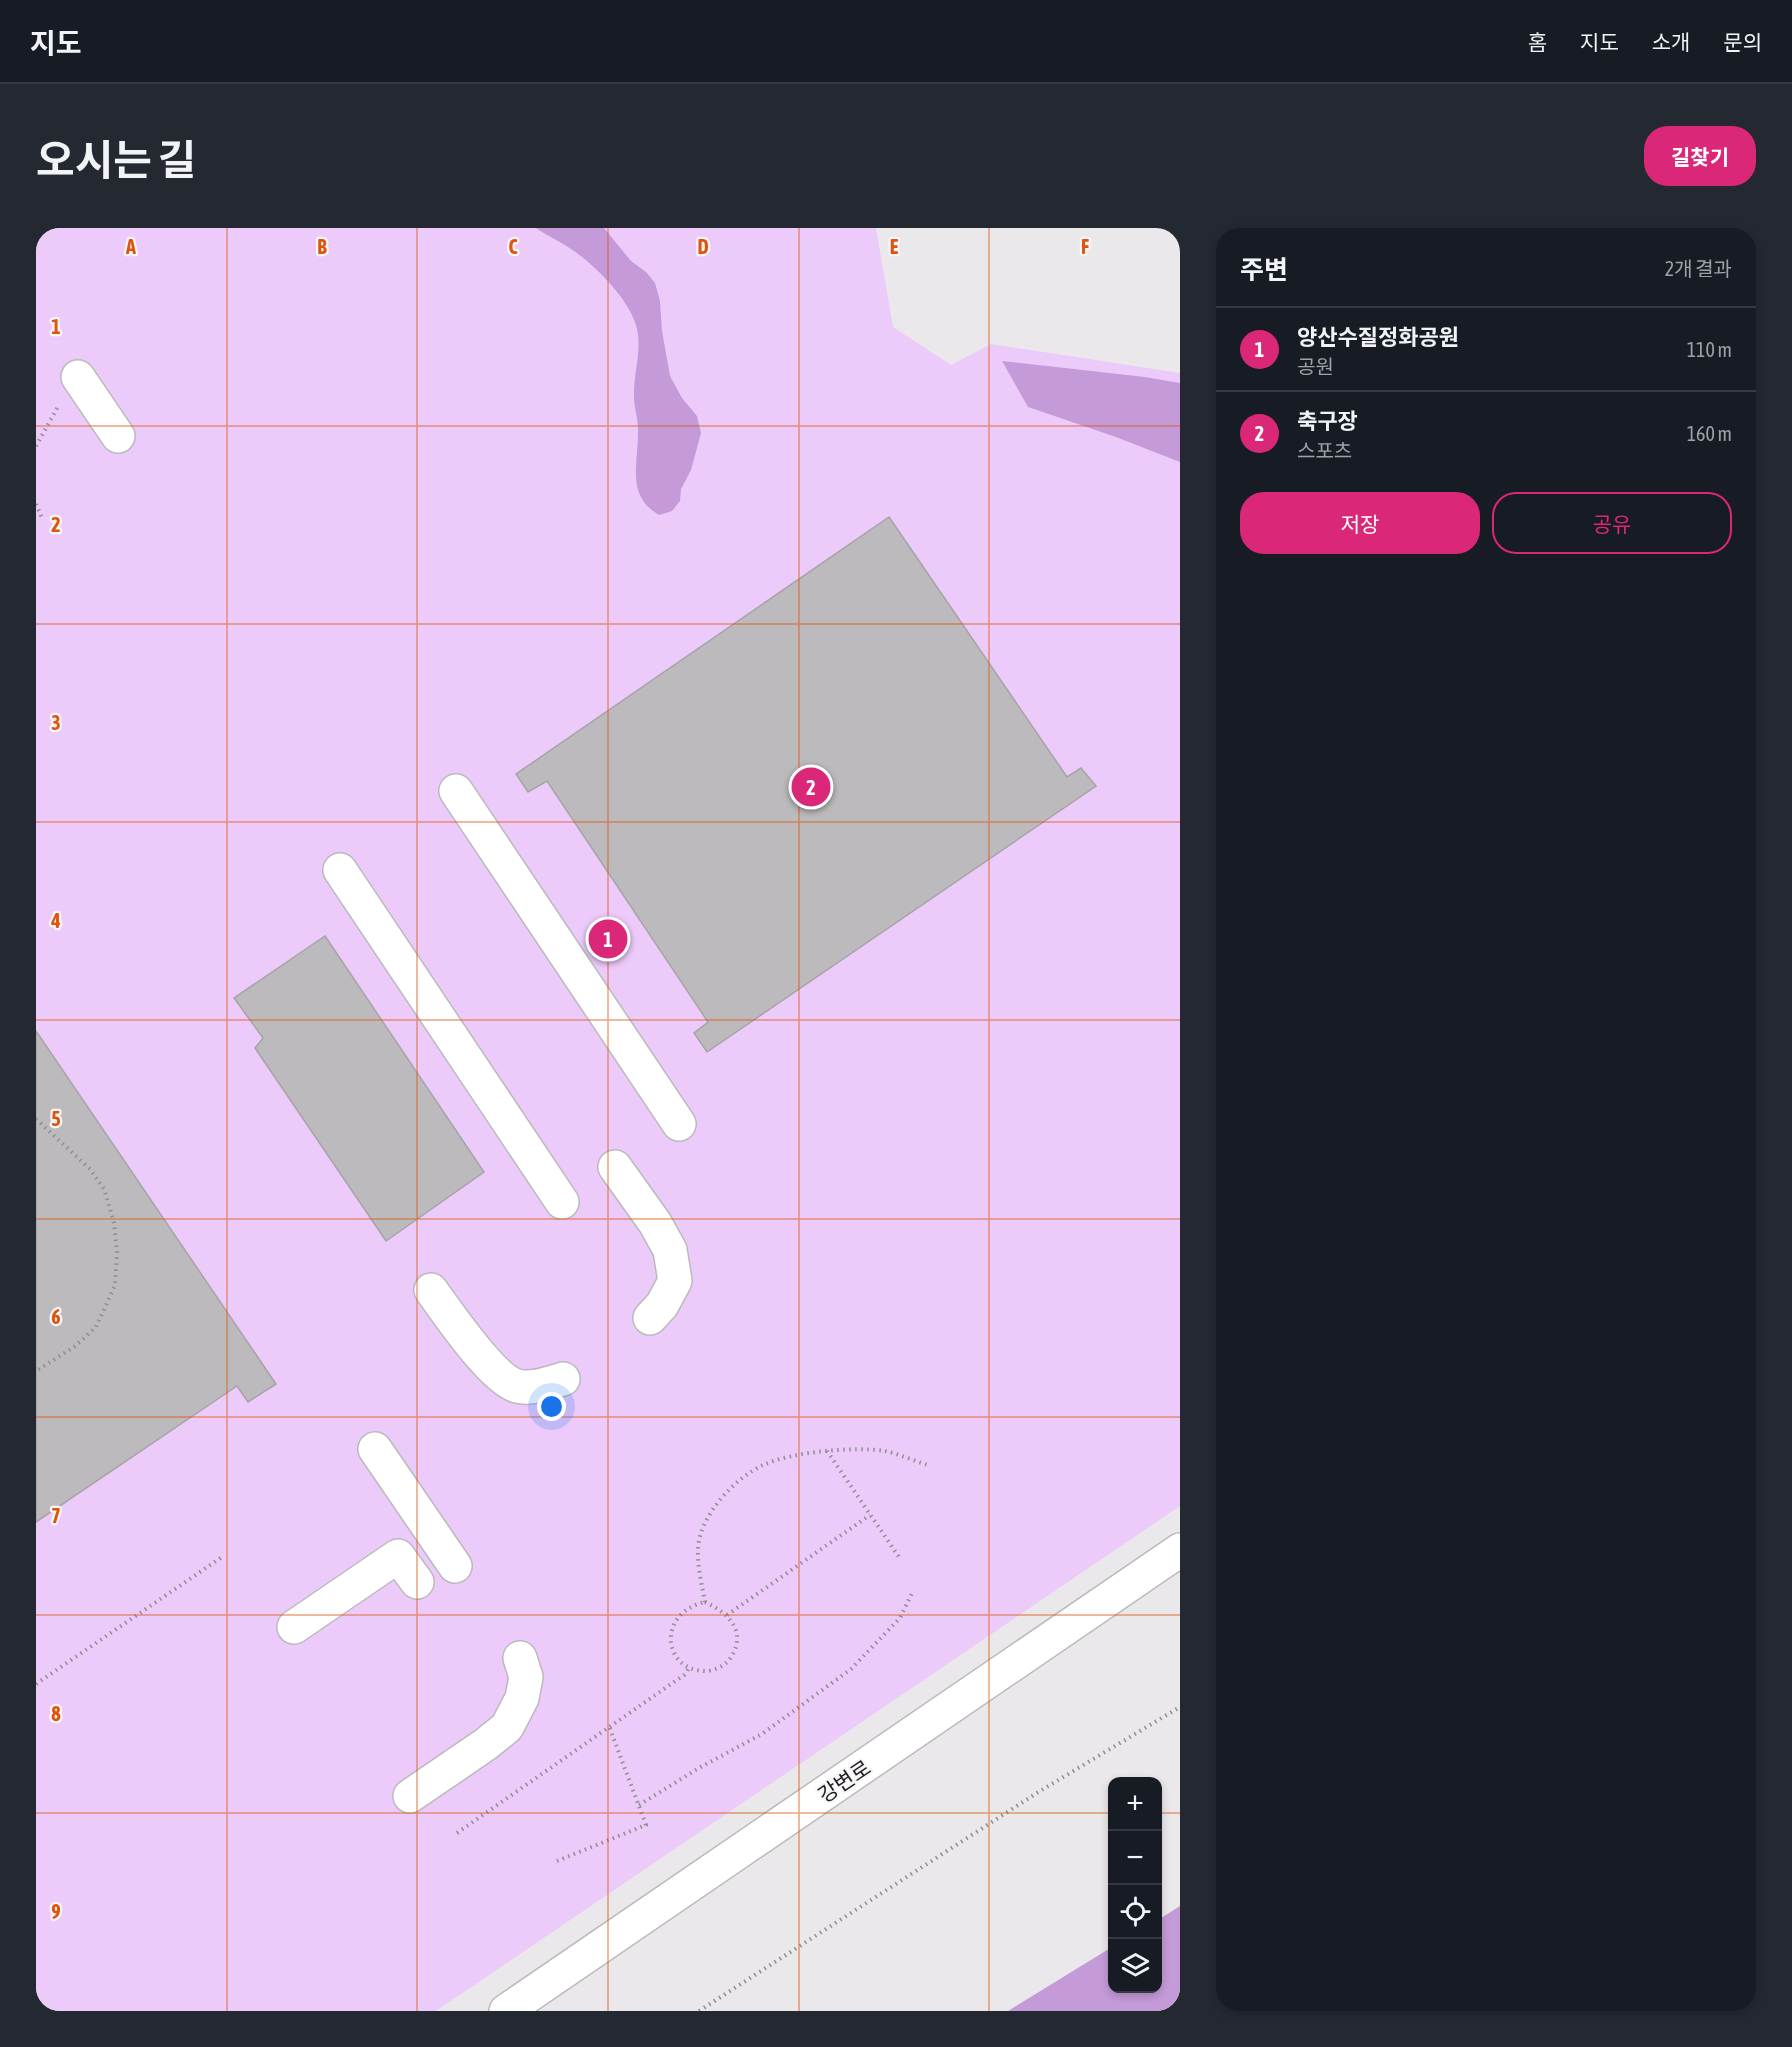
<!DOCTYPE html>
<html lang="ko">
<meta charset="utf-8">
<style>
:root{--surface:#171b24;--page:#242831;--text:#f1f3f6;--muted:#9ea1a6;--line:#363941;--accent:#db2777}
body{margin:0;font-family:"Asap Condensed","Noto Sans KR",sans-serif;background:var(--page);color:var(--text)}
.controls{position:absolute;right:18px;bottom:18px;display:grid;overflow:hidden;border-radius:12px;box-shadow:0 3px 9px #0003}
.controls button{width:54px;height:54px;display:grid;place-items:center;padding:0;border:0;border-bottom:2px solid var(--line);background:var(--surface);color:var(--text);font:30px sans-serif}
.you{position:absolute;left:516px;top:1179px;width:21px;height:21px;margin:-15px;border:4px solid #fff;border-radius:50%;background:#1a73e8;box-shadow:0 0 0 9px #1a73e833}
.badge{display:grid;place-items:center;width:39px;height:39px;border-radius:50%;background:var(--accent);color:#fff;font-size:20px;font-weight:700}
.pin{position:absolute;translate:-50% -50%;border:3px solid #fff;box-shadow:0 2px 6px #0006}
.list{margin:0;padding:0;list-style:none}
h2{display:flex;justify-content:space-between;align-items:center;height:78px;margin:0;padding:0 24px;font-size:26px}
h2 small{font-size:20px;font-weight:400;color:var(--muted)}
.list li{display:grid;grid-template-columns:39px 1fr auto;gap:18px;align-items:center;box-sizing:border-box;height:84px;padding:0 24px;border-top:2px solid var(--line)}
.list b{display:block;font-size:22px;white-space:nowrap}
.list p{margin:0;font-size:20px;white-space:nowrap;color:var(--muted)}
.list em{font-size:20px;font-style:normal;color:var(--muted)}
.actions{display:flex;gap:12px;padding:18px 24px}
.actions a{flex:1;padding:14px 0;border:2px solid var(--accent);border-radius:24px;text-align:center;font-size:21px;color:var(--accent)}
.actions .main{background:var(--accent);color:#fff}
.icon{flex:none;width:33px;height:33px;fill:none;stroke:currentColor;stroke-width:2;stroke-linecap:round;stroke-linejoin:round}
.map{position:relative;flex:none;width:1144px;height:1783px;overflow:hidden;border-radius:24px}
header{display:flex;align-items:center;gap:36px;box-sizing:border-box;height:84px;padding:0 30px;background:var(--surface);border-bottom:2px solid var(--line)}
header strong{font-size:28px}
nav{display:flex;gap:33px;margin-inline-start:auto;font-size:21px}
.intro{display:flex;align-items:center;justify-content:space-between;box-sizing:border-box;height:144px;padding:0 36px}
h1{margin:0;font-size:42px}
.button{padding:15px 27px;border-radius:24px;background:var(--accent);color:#fff;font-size:21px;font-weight:700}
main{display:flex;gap:36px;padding:0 36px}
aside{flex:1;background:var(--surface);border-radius:24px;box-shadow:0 3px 9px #0003}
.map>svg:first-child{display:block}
</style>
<header>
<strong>지도</strong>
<nav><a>홈</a><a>지도</a><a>소개</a><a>문의</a></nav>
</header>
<div class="intro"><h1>오시는 길</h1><a class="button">길찾기</a></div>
<main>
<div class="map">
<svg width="1144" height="1783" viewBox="0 0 1144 1783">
<rect width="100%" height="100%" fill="#eae8eb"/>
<path fill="#eccbfb" d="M0,0H840L857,99L915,137L955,116L1144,145V1278L400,1783H0Z"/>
<g fill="#c59ad8">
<path d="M500,0H568L595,33L610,44L619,55L624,73L626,103L634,148L646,170L661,188L665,205L655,242L645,261L644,273L636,283L623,287C590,268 602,237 602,205C603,193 598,181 598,169C597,144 607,122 600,97C592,70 558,36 535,21C524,13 511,8 500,0Z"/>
<path d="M966,133L1109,149L1144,155V234L1080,209L992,179Z"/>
<path d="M1144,1678V1783H972L1076,1719V1760H1122V1692Z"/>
</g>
<g fill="#bcbabd" stroke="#a6a4a7" stroke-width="1.5">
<path d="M853,289L1031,549L1045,540L1060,558L671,824L658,805L672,794L511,553L492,564L480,546Z"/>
<path d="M289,708L448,944L350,1013L219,820L227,810L198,770Z"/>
<path d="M0,803L240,1156L212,1174L201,1158L0,1294Z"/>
</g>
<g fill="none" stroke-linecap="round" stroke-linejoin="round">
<defs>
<g id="minor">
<path d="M42,149L82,208"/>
<path d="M420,563L643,896"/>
<path d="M304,642L526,974"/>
<path d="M579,939L619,995L634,1022L639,1053L626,1077L614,1090"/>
<path d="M395,1062C411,1084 456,1151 481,1158C496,1162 513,1155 527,1151"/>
<path d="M339,1221L419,1338"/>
<path d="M258,1399L362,1328L381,1354"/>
<path d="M374,1568L450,1516L471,1499L486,1470L490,1449L484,1430"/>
<path d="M470,1783L1144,1322"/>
</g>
</defs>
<use href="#minor" stroke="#bbb9bc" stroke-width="36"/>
<g stroke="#8f8e90" stroke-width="4" stroke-dasharray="1.5 4.5" stroke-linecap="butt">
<path d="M0,218L23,177"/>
<path d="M0,276L6,290"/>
<path d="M0,891L54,941L68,961L78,995L81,1024L79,1057L60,1099L38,1119L0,1143"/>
<path d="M791,1223L863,1329"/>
<path d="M669,1374C666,1357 661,1338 662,1320C664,1287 699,1250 727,1237C756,1224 817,1218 849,1223C863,1226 878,1233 892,1237"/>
<path d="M669,1374C693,1385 713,1405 693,1432C687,1439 677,1443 669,1443C626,1442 621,1385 669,1374Z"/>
<path d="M691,1387L834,1287"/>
<path d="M0,1456L186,1329"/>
<path d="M603,1577L663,1540L726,1506L815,1441L864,1390L876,1365"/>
<path d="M421,1605L648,1447L653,1440"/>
<path d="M521,1633L610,1597L573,1498"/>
<path d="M663,1783L1004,1563L1144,1479"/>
</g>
<use href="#minor" stroke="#fff" stroke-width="33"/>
</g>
<path fill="none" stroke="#de560d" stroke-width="1.5" stroke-opacity="0.55" d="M191,0V1783M381,0V1783M572,0V1783M763,0V1783M953,0V1783M0,198H1144M0,396H1144M0,594H1144M0,792H1144M0,991H1144M0,1189H1144M0,1387H1144M0,1585H1076M1122,1585H1144"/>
<g text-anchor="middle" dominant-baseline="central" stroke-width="4.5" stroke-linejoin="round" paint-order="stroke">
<g font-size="21" fill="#1d1c1d" stroke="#f8f5f9">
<text transform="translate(808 1553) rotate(-34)">강변로</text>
</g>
</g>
<g font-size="20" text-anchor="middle" font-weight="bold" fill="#de560d" stroke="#f8f5f9" stroke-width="4.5" stroke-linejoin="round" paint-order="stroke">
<text x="95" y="26">A</text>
<text x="286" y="26">B</text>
<text x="477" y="26">C</text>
<text x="667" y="26">D</text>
<text x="858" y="26">E</text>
<text x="1049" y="26">F</text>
<text x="20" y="106">1</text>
<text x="20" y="304">2</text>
<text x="20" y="502">3</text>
<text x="20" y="700">4</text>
<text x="20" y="898">5</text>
<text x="20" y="1096">6</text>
<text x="20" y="1295">7</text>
<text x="20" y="1493">8</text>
<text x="20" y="1691">9</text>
</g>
</svg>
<div class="controls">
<button>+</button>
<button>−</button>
<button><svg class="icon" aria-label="locate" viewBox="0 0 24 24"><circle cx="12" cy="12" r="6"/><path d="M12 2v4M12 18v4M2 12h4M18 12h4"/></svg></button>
<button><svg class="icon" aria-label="layers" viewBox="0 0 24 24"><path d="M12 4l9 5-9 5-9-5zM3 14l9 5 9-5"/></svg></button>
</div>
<div class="you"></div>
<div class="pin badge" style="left:572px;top:711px">1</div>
<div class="pin badge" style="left:775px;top:559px">2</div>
</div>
<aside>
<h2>주변<small>2개 결과</small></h2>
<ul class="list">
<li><span class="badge">1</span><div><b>양산수질정화공원</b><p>공원</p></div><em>110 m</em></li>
<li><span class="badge">2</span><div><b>축구장</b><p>스포츠</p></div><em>160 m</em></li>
</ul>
<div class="actions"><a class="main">저장</a><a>공유</a></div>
</aside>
</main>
